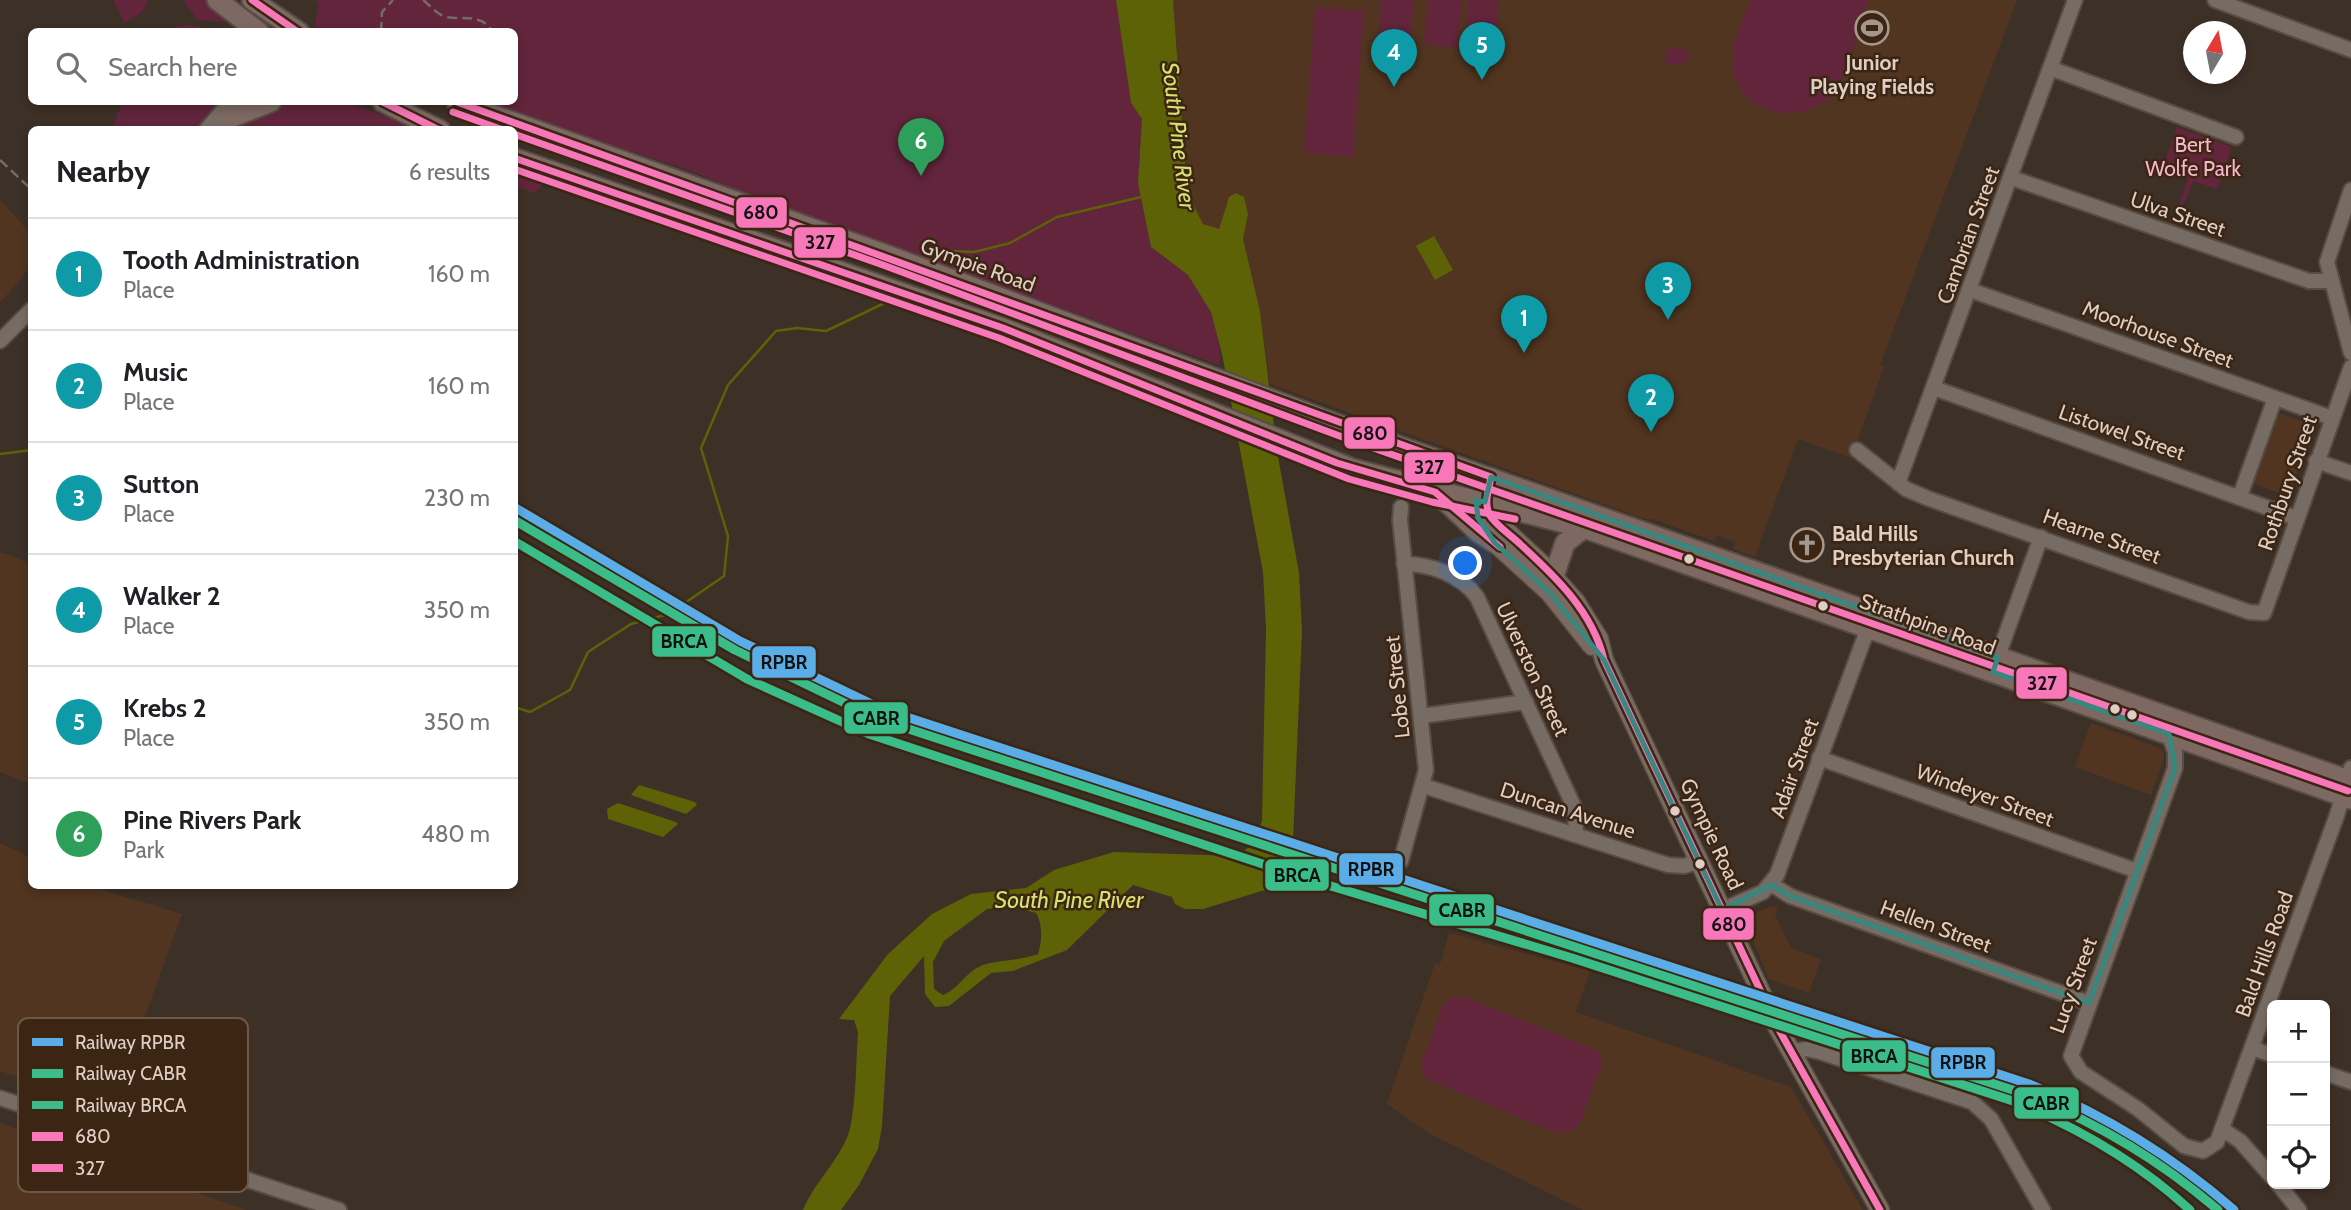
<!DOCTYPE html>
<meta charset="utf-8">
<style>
:root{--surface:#fff;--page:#f2f2f2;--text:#202124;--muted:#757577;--line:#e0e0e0;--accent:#2563eb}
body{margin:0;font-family:Cabin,sans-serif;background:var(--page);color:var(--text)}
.controls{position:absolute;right:21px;bottom:21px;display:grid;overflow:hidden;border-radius:10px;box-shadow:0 4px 10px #0003}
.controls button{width:63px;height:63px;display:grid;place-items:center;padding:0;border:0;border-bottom:2px solid var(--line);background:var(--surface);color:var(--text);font:35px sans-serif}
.compass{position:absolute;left:2183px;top:21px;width:63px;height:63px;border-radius:50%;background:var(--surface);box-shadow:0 4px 10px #0003;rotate:10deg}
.you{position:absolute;left:1466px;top:564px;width:24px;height:24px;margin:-18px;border:5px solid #fff;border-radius:50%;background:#1a73e8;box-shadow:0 0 0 10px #1a73e833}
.badge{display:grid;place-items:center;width:46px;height:46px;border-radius:50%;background:var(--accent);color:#fff;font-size:23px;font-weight:700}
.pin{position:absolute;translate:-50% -58px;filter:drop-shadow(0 2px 4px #0008)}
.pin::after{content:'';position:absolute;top:37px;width:24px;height:21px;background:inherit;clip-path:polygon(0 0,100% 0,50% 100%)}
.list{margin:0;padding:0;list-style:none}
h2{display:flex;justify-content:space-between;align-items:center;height:91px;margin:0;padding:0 28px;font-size:30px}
h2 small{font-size:23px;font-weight:400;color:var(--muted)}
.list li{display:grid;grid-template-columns:46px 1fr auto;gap:21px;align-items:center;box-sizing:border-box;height:112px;padding:0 28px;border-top:2px solid var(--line)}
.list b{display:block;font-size:26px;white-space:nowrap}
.list p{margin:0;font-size:23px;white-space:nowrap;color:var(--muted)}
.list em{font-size:23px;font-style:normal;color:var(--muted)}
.icon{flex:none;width:38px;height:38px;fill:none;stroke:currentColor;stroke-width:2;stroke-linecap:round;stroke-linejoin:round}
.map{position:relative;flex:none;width:2351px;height:1210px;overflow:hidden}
.search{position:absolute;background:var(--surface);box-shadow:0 4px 10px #0003;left:28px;top:28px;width:490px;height:77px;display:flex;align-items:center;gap:18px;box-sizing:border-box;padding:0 24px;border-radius:10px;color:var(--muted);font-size:26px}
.panel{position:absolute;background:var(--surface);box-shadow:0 4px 10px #0003;left:28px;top:126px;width:490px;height:763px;border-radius:10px}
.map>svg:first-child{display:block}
</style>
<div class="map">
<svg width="2351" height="1210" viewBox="0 0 2351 1210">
<rect width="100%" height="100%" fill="#3d3027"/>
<g fill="#513520">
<path d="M1173,0H2017L1880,365L1884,367L1851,458L1798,439L1755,557L1733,549L1735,542L1717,535L1714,541L1655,520L1642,518L1270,384L1260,311L1243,239L1244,227L1227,202L1219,229L1203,225L1187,193Z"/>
<path d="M0,200L32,235L31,266L0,303Z"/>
<path d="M2282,414L2310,424L2312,431L2290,492L2285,495L2255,484L2253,479L2276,418Z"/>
<path d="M0,552L31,563V784L0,772Z"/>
<path d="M2091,723L2162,749L2164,758L2151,795L2075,767Z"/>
<path d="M0,843L31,858L32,886H90L182,914L119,1088L129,1092L112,1109L0,1071Z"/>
<path d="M1772,906L1778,908L1775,915L1791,948L1821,959L1809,993L1769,979L1745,921L1749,915Z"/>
<path d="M1449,933L1590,971L1576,1012L1791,1087L1863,1210H1583L1430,1134L1387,1104L1435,963L1440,964Z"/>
<path d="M0,1123L246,1210H0Z"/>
</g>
<g fill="#62253c">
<path d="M113,0H149L141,13L125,23Z"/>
<path d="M184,0H207L233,22L197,20Z"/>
<path d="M315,0H1116L1131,103L1142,119L1138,183L1151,247C1162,257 1175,264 1187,274C1205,288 1225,343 1219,365L759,199L688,170L479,102H514V32H319L315,23L319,4Z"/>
<path d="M1381,0H1414L1410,43L1378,40Z"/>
<path d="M1428,0H1462L1457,48L1424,44Z"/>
<path d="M1468,0L1499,1L1495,51L1464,48Z"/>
<path d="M1750,0H1868C1860,23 1848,72 1835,90C1807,129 1739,117 1733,67C1730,44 1743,21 1750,0Z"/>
<path d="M1315,7L1364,11L1353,157L1304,153Z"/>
<path d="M189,25L224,31H171L176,27Z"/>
<path d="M1668,47L1688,51L1685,66L1665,63Z"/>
<path d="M122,102H220L196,129H112Z"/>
<path d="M293,102H346L419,129L230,130L264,110Z"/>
<path d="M2177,127L2232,147L2217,189L2193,181L2176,225L2172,224L2188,179L2162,169Z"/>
<path d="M514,175L542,185L535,193L515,186Z"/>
<path d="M1462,996L1596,1050L1601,1055L1602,1062L1578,1128L1560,1134L1426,1079L1421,1065L1444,1003L1451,998Z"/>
</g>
<path fill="#914b63" d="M515,168L544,179L542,185L515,175Z"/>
<g fill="#5d6207" fill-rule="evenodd">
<path d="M1116,0H1173L1187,193L1203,224L1219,229L1229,197L1236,193L1244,197L1248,214L1243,239L1260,311L1277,451L1299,573L1302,631L1293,840L1277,879L1265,890L1203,909H1185L1175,904L1172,897L1133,885L1067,950L1013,971L991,973L949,1006L935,1007L925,994L924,956L890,996L882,1126L878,1149L859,1185L841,1210H803C814,1183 837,1163 848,1135C856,1114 856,1058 858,1032L854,1020L839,1019L888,954L932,914L971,894L1026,888L1054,870L1114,852L1237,856L1253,844L1262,821L1266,629L1263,572L1222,354L1211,312L1188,275L1151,247L1138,183L1142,119L1131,103ZM1009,906L1036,913C1043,924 1042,942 1038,954C1020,961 1001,959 983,965C965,972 959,989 943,995L934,989L933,962L944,941L987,909Z"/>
<path d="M1434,236L1453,270L1435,280L1416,246Z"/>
<path d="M639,785L695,802L697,805L686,814L631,795Z"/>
<path d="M618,803L676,822L678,824L663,837L608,819L607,809Z"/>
</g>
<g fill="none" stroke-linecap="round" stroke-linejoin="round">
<g stroke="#5d6207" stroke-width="2.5">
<path d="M935,255L950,251L974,252L1010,243L1057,217L1141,197"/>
<path d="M0,454L32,450"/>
<path d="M514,707L530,712L570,690L588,652L631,624L669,614L724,576L728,536L701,448L728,385L776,331L797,328L826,331L893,299"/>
</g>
<defs>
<g id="minor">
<path d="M2215,0L2351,50"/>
<path d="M2050,68L2236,137"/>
<path d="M206,130L230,102"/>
<path d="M218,130L245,102"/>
<path d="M2012,178L2309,281H2332"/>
<path d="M2351,190L2327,262L2351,353"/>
<path d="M1970,290L2332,418"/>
<path d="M0,341L32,309"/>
<path d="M1934,388L2296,518"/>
<path d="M1857,450L1906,489L1927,498L2249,612L2264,613L2351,367"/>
<path d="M2316,461L2351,473"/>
<path d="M1898,483L2075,0"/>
<path d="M2240,496L2275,398"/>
<path d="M1404,564C1431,564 1461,575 1477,597L1575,809L1576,835"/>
<path d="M1995,664L2041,537"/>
<path d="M1421,716L1526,702"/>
<path d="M2169,734L2175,752V768L2071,1056L2081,1072L2138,1109L2184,1146L2203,1151L2217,1142L2337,815L2351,768"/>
<path d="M1819,758L2137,871"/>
<path d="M1424,786L1668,865L1684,866L1700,861"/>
<path d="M1401,861L1426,770L1400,520L1401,507"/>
<path d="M1771,884L1790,896L2089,1003"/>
<path d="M1722,910L1763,892L1777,875L1871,620"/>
<path d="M2252,1048L2272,1055"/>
<path d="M1790,1052L1807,1049L1820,1052L1972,1102L1991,1119L2043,1210"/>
<path d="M2325,1073L2351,1082"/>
<path d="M0,1098L339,1210"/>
<path d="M2222,1129L2240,1141L2272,1177"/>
<path d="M2278,1184L2299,1210"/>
</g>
<g id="major">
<path d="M1491,477L1486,502L1490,516L1543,565L1576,602L1599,639L1604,660L1757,984"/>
<path d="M1487,530L1495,543L1549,592L1592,646"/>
<path d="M1778,1028L1880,1210"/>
</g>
<g id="highway">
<path d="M217,0L259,32"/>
<path d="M252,0L299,32"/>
<path d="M383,102L440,130"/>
<path d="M457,102L887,255L1348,428L2351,781"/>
<path d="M230,118L271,102"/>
<path d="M514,158L1003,328L1353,469L1584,528L2351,799"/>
<path d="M1439,495L1479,533L1495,543"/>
<path d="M1554,576L1565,543L1584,528"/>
</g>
</defs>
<use href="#minor" stroke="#574c44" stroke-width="18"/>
<use href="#major" stroke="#574c44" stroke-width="21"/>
<use href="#highway" stroke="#574c44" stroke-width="23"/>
<use href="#minor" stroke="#766c63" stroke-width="14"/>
<use href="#major" stroke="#7b6a62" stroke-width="18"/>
<use href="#highway" stroke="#7e6862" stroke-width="19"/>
<g stroke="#756c63" stroke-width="2.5" stroke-dasharray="10 5" stroke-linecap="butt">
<path d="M423,0C431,6 436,14 446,17C465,20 481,13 493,32"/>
<path d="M381,32L382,12L393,0"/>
<path d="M0,160L32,190"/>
<path d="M514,513L762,661L879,714L2022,1087C2094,1114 2160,1153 2212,1210"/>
</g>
<defs>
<path id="major-bridge" d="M1757,984L1778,1028"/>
</defs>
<use href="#major-bridge" stroke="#574c44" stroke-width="21" stroke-linecap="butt"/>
<use href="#major-bridge" stroke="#7b6a62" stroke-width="18"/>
<defs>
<g id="bus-1">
<path d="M252,0L298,32"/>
<path d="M383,102L439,130"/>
<path d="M457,102L1491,477C1489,489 1484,502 1489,514C1495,525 1511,535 1520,544C1555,576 1593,612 1604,660L1778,1028L1880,1210"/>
<path d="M514,158L1003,328L1337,463L1435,492L1500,547"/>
</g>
<g id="bus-2">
<path d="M453,112L503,130"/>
<path d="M514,134L883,265L1345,438L2348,791"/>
<path d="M514,169L999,338L1349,479L1432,502L1515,519"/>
</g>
</defs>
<use href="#bus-1" stroke="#3c2513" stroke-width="12"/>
<use href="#bus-2" stroke="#3c2513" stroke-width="12"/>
<use href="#bus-1" stroke="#f777b8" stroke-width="7"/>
<use href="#bus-2" stroke="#f777b8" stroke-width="7"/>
<defs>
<path id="rail-1" d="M514,507L740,641L882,709L2029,1084C2105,1115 2172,1156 2234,1210"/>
<path id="rail-2" d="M514,520L735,650L878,719L2025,1094C2096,1122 2160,1160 2218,1210"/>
<path id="rail-3" d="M514,541L747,679L869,734L1314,881L1572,958L2013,1101C2079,1128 2138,1162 2190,1210"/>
</defs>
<use href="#rail-1" stroke="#3c2513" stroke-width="14"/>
<use href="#rail-2" stroke="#3c2513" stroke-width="14"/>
<use href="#rail-3" stroke="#3c2513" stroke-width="14"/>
<use href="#rail-1" stroke="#5bade8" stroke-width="9"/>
<use href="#rail-2" stroke="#3abd89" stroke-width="9"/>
<use href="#rail-3" stroke="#3abd89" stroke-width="9"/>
</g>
<path fill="none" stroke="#38887f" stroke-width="5" stroke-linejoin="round" d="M1491,477L1998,657L1993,672L2169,734L2175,768L2089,1003L1790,896L1771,885L1722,910L1604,660L1549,592L1495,543L1478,518L1476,500L1485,502Z"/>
<defs>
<symbol id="stadium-ring" viewBox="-11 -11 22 22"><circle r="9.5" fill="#3c2513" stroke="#a6978d" stroke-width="1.5"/><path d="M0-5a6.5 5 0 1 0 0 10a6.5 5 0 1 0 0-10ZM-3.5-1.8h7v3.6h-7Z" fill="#a6978d"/></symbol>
<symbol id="church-ring" viewBox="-11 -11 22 22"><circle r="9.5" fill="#3c2513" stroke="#a6978d" stroke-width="1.5"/><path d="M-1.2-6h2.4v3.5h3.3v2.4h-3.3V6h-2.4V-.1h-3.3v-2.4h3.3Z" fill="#a6978d"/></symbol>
</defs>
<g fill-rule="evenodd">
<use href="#stadium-ring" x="1853" y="9" width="38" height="38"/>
<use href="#church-ring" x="1788" y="526" width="38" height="38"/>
</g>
<g fill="#decec4" stroke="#3c2513" stroke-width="2.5">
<circle cx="1689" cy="559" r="6"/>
<circle cx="1823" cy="606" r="6"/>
<circle cx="2115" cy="709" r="6"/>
<circle cx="2132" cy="715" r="6"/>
<circle cx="1675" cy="811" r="6"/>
<circle cx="1700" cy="864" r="6"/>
</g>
<g text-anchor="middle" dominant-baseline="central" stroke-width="5" stroke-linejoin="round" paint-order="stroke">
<g font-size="21" font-weight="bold" fill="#decec4" stroke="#3c2513">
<text x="1872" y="62">Junior<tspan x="1872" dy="24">Playing Fields</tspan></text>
<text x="1832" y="533" text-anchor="start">Bald Hills<tspan x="1832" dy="24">Presbyterian Church</tspan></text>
</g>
<g font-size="21" fill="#f9b5cb" stroke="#3c2513">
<text x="2193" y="144">Bert<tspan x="2193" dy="24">Wolfe Park</tspan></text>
</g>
<g font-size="21" fill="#decec4" stroke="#3c2513">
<text transform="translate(2178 214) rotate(19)">Ulva Street</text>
<text transform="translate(1968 235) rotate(-70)">Cambrian Street</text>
<text transform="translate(978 265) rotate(20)">Gympie Road</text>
<text transform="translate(2158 334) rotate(20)">Moorhouse Street</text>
<text transform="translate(2122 432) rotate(19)">Listowel Street</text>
<text transform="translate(2287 483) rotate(-71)">Rothbury Street</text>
<text transform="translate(2102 536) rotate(20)">Hearne Street</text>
<text transform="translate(1928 624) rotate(20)">Strathpine Road</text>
<text transform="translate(1533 669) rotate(65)">Ulverston Street</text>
<text transform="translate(1397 687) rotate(-96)">Lobe Street</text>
<text transform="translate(1794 768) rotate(-70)">Adair Street</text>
<text transform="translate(1985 795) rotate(20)">Windeyer Street</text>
<text transform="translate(1568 810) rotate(18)">Duncan Avenue</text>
<text transform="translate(1712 834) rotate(65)">Gympie Road</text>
<text transform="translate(1936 926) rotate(20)">Hellen Street</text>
<text transform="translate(2264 954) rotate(-70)">Bald Hills Road</text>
<text transform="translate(2073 985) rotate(-70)">Lucy Street</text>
</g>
<g font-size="23" font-style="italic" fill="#d6e270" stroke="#3c2513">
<text transform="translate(1179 136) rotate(83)">South Pine River</text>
<text x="1069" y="900">South Pine River</text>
</g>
</g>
<rect x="18" y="1018" width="230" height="174" rx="10" fill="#3c2513" stroke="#6d5848" stroke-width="2"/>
<rect x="32" y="1038" width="31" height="8" fill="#5bade8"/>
<rect x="32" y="1069" width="31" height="9" fill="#3abd89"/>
<rect x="32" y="1101" width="31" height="8" fill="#3abd89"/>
<rect x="32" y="1132" width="31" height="9" fill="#f777b8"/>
<rect x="32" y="1164" width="31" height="8" fill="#f777b8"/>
<g font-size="19" fill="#decec4">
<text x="75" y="1049">Railway RPBR</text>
<text x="75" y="1080">Railway CABR</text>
<text x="75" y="1112">Railway BRCA</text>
<text x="75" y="1143">680</text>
<text x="75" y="1175">327</text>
</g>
<g stroke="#3c2513" stroke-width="2.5">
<rect x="735" y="196" width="53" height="33" rx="7" fill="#f777b8"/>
<rect x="793" y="226" width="54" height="33" rx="7" fill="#f777b8"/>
<rect x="1343" y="416" width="53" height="34" rx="7" fill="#f777b8"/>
<rect x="1403" y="451" width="53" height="33" rx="7" fill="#f777b8"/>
<rect x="651" y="625" width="66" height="33" rx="7" fill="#3abd89"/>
<rect x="751" y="645" width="66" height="34" rx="7" fill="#5bade8"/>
<rect x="2015" y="666" width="53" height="34" rx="7" fill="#f777b8"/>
<rect x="843" y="701" width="66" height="34" rx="7" fill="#3abd89"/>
<rect x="1338" y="852" width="66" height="34" rx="7" fill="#5bade8"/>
<rect x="1264" y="858" width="66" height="34" rx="7" fill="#3abd89"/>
<rect x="1428" y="893" width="67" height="34" rx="7" fill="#3abd89"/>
<rect x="1702" y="907" width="53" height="34" rx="7" fill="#f777b8"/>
<rect x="1841" y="1039" width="66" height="34" rx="7" fill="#3abd89"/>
<rect x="1930" y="1046" width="66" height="33" rx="7" fill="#5bade8"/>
<rect x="2013" y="1086" width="67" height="34" rx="7" fill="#3abd89"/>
</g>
<g font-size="19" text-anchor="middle" font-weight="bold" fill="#111">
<text x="761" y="219">680</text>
<text x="820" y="249">327</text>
<text x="1370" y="440">680</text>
<text x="1429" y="474">327</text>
<text x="684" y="648">BRCA</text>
<text x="784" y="669">RPBR</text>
<text x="2042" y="690">327</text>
<text x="876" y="725">CABR</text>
<text x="1371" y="876">RPBR</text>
<text x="1297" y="882">BRCA</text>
<text x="1462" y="917">CABR</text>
<text x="1729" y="931">680</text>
<text x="1874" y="1063">BRCA</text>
<text x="1963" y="1069">RPBR</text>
<text x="2046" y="1110">CABR</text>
</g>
</svg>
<div class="controls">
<button>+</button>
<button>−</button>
<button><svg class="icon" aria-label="locate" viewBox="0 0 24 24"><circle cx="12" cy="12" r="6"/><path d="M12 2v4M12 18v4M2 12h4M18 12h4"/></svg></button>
</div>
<svg class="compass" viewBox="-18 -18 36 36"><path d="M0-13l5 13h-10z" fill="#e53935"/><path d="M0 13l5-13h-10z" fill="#757577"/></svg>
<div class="you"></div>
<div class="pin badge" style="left:1524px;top:353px;background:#0f9aa8">1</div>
<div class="pin badge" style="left:1651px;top:432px;background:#0f9aa8">2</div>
<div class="pin badge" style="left:1668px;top:320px;background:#0f9aa8">3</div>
<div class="pin badge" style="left:1394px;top:87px;background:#0f9aa8">4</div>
<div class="pin badge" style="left:1482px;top:80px;background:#0f9aa8">5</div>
<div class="pin badge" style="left:921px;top:176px;background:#2e9e5b">6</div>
<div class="search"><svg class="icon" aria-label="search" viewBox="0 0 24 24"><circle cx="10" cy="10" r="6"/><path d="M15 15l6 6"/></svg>Search here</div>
<section class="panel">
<h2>Nearby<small>6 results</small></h2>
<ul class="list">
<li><span class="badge" style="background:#0f9aa8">1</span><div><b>Tooth Administration</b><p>Place</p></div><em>160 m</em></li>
<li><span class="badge" style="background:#0f9aa8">2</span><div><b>Music</b><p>Place</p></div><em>160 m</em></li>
<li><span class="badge" style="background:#0f9aa8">3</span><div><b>Sutton</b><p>Place</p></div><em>230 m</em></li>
<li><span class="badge" style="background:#0f9aa8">4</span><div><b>Walker 2</b><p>Place</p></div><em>350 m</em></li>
<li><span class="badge" style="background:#0f9aa8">5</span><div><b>Krebs 2</b><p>Place</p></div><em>350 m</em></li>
<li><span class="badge" style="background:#2e9e5b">6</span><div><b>Pine Rivers Park</b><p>Park</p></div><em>480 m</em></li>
</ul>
</section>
</div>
